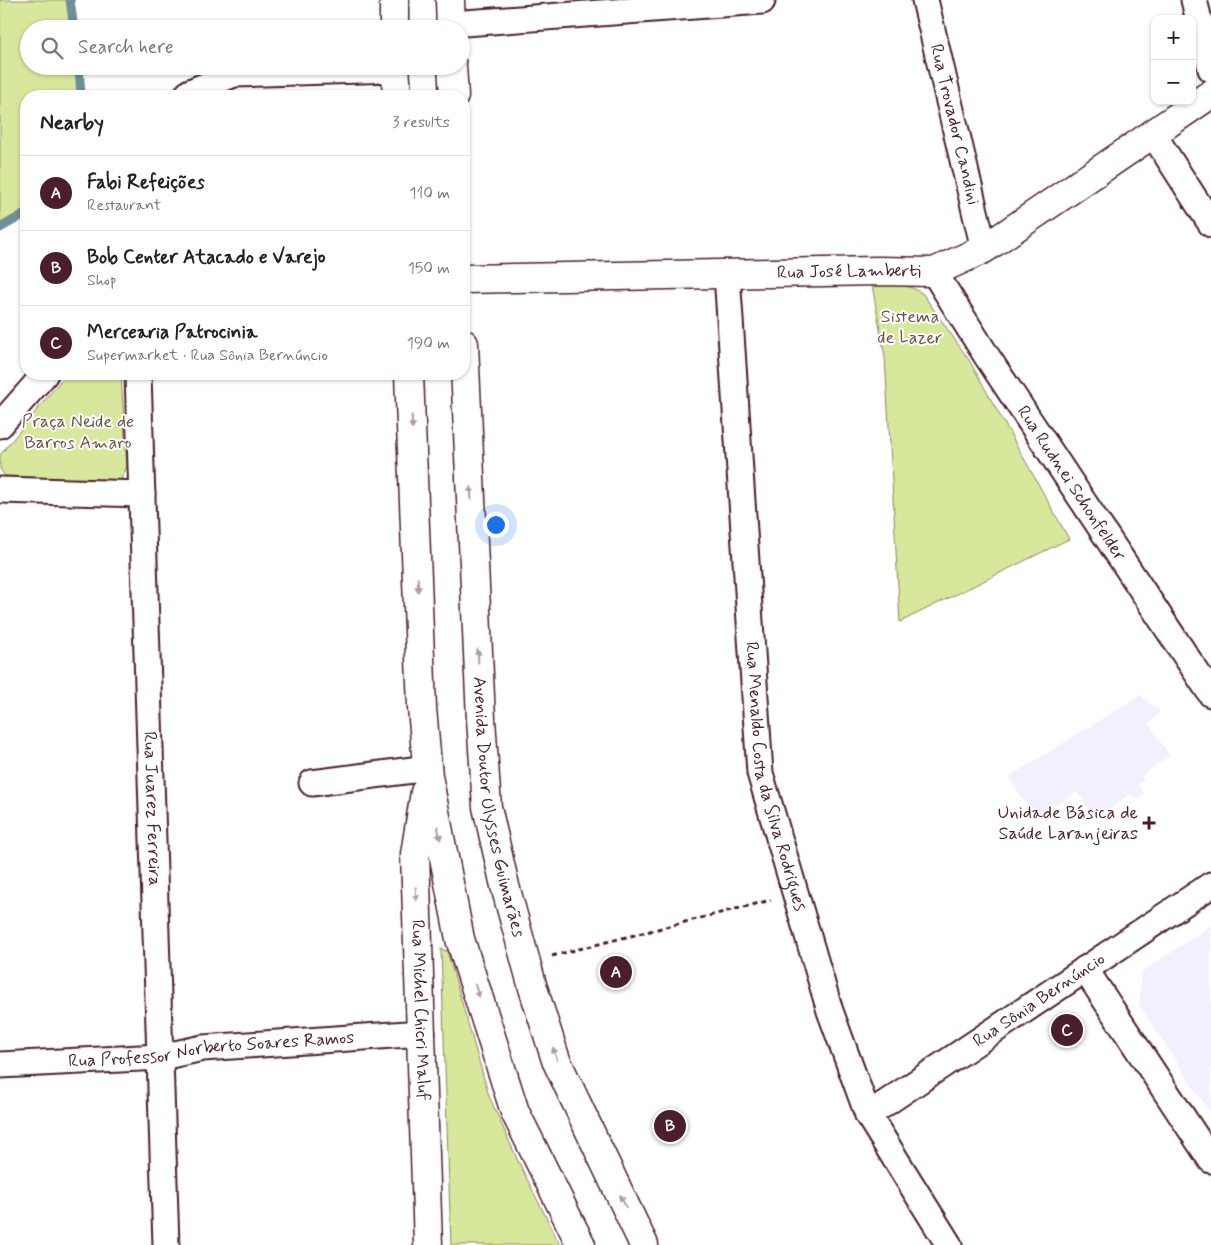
<!DOCTYPE html>
<meta charset="utf-8">
<style>
:root{--surface:#fff;--page:#f2f2f2;--text:#222;--muted:#767676;--line:#e0e0e0;--accent:#4a1f2b}
body{margin:0;font-family:Mynerve,sans-serif;background:var(--page);color:var(--text)}
.controls{position:absolute;right:15px;top:15px;display:grid;overflow:hidden;border-radius:10px;box-shadow:0 1px 4px #0004}
.controls button{width:45px;height:45px;display:grid;place-items:center;padding:0;border:0;border-bottom:1px solid var(--line);background:var(--surface);color:var(--text);font:25px sans-serif}
.you{position:absolute;left:495px;top:524px;width:18px;height:18px;margin:-12px;border:4px solid #fff;border-radius:50%;background:#1a73e8;box-shadow:0 0 0 8px #1a73e833}
.badge{display:grid;place-items:center;width:32px;height:32px;border-radius:50%;background:var(--accent);color:#fff;font-size:16px;font-weight:700}
.pin{position:absolute;translate:-50% -50%;border:2px solid #fff;box-shadow:0 1px 5px #0006}
.list{margin:0;padding:0;list-style:none}
h2{display:flex;justify-content:space-between;align-items:center;height:65px;margin:0;padding:0 20px;font-size:21px}
h2 small{font-size:16px;font-weight:400;color:var(--muted)}
.list li{display:grid;grid-template-columns:32px 1fr auto;gap:15px;align-items:center;box-sizing:border-box;height:75px;padding:0 20px;border-top:1px solid var(--line)}
.list b{display:block;font-size:19px;white-space:nowrap}
.list p{margin:0;font-size:16px;white-space:nowrap;color:var(--muted)}
.list em{font-size:16px;font-style:normal;color:var(--muted)}
.icon{flex:none;width:28px;height:28px;fill:none;stroke:currentColor;stroke-width:2;stroke-linecap:round;stroke-linejoin:round}
.map{position:relative;flex:none;width:1211px;height:1245px;overflow:hidden}
.search{position:absolute;background:var(--surface);box-shadow:0 1px 4px #0004;left:20px;top:20px;width:450px;height:55px;display:flex;align-items:center;gap:12px;box-sizing:border-box;padding:0 18px;border-radius:28px;color:var(--muted);font-size:19px}
.panel{position:absolute;background:var(--surface);box-shadow:0 1px 4px #0004;left:20px;top:90px;width:450px;height:290px;border-radius:20px}
.map>svg:first-child{display:block}
</style>
<div class="map">
<svg width="1211" height="1245" viewBox="0 0 1211 1245">
<rect width="100%" height="100%" fill="#fff"/>
<filter id="ink" filterUnits="userSpaceOnUse"><feTurbulence type="fractalNoise" baseFrequency=".02" numOctaves="2"/><feDisplacementMap in="SourceGraphic" scale="10" xChannelSelector="R" yChannelSelector="G"/><feConvolveMatrix kernelMatrix="1 2 1 2 8 2 1 2 1" color-interpolation-filters="sRGB"/></filter>
<g filter="url(#ink)">
<g fill="#f3effe">
<path d="M1140,695L1160,711L1149,724L1170,756L1142,775L1144,781L1138,784L1144,793L1138,799L1135,796L1132,797L1129,795L1096,818L1077,792L1034,817L1009,777Z"/>
<path d="M1211,925V1114L1139,1005L1141,973Z"/>
</g>
<g fill="#d7e79b" stroke="#908363">
<path d="M0,0H70L74,29H29V66H79L81,96H26V213L0,230Z"/>
<path d="M872,285C890,285 907,282 923,294L969,360L1069,539L900,622L885,357Z"/>
<path d="M66,374H121L127,466L120,482L5,476L0,469V455Z"/>
<path d="M441,949L447,951L489,1096L518,1161L560,1245H451Z"/>
</g>
<g fill="none" stroke-linecap="round" stroke-linejoin="round">
<g stroke="#6f8f98" stroke-width="9">
<path d="M70,0L74,29"/>
<path d="M79,66L81,96"/>
<path d="M0,228L26,213"/>
</g>
<defs>
<g id="street">
<path id="s1" d="M925,0L984,249"/>
<path d="M1194,0L1211,69"/>
<path d="M451,24L762,1"/>
<path d="M186,96L190,92L234,74L395,69"/>
<path d="M1153,134L1211,224"/>
<path id="s2" d="M934,272L986,355L1211,694"/>
<path id="s3" d="M727,274L760,773L830,1011L868,1115L949,1245"/>
<path id="s4" d="M138,374L166,1245"/>
<path d="M0,425L45,374"/>
<path d="M0,490L142,494"/>
<path d="M312,783L428,768"/>
<path d="M1085,969L1211,1160"/>
<path id="s5" d="M0,1065L161,1057L203,1048L422,1033"/>
<path id="s6" d="M868,1115L1211,885"/>
</g>
<g id="secondary">
<path d="M394,0V29"/>
<path d="M450,0L451,29"/>
<path d="M395,66L397,96"/>
<path d="M452,66L454,96"/>
<path id="s7" d="M464,279L878,271L934,272L984,249L1211,94"/>
<path id="s8" d="M464,344L481,719L487,807L505,886L533,988L556,1060L644,1245"/>
<path d="M409,374L422,708L428,776L460,939L515,1112L581,1245"/>
<path id="s9" d="M425,792L415,854L428,1245"/>
</g>
</defs>
<use href="#street" stroke="#4a1f2b" stroke-width="29"/>
<use href="#secondary" stroke="#4a1f2b" stroke-width="31"/>
<path stroke="#4a1f2b" stroke-width="3" stroke-dasharray="5 4" stroke-linecap="butt" d="M552,956L771,900"/>
<use href="#street" stroke="#fff" stroke-width="25"/>
<use href="#secondary" stroke="#fff" stroke-width="28"/>
</g>
<defs><path id="oneway-solid" d="M-6-.8H1V-3.2L6.5 0L1 3.2V.8H-6Z" transform="scale(1.25)"/></defs>
<g fill="#ae9aa0">
<use href="#oneway-solid" transform="translate(412 422) rotate(87)"/>
<use href="#oneway-solid" transform="translate(471 493) rotate(-93)"/>
<use href="#oneway-solid" transform="translate(418 585) rotate(88)"/>
<use href="#oneway-solid" transform="translate(478 656) rotate(-93)"/>
<use href="#oneway-solid" transform="translate(439 833) rotate(79)"/>
<use href="#oneway-solid" transform="translate(416 894) rotate(88)"/>
<use href="#oneway-solid" transform="translate(477 991) rotate(73)"/>
<use href="#oneway-solid" transform="translate(555 1054) rotate(-109)"/>
<use href="#oneway-solid" transform="translate(623 1201) rotate(-115)"/>
</g>
</g>
<path fill="#4a1f2b" stroke="#fff" stroke-width="2" d="M1146.5 815.5h5v5h5v5h-5v5h-5v-5h-5v-5h5z"/>
<g text-anchor="middle" dominant-baseline="central" stroke-width="4" stroke-linejoin="round" paint-order="stroke">
<g font-size="18" fill="#4a1f2b" stroke="#fff">
<text stroke="none"><textPath href="#s1" startOffset="128">Rua Trovador Candini</textPath></text>
<text stroke="none"><textPath href="#s7" startOffset="385">Rua José Lamberti</textPath></text>
<text stroke="none"><textPath href="#s2" startOffset="252">Rua Rudnei Schonfelder</textPath></text>
<text stroke="none"><textPath href="#s3" startOffset="506">Rua Menaldo Costa da Silva Rodrigues</textPath></text>
<text stroke="none"><textPath href="#s8" startOffset="465">Avenida Doutor Ulysses Guimarães</textPath></text>
<text stroke="none"><textPath href="#s4" startOffset="435">Rua Juarez Ferreira</textPath></text>
<text stroke="none"><textPath href="#s6" startOffset="206">Rua Sônia Bernúncio</textPath></text>
<text stroke="none"><textPath href="#s9" startOffset="219">Rua Michel Chicri Maluf</textPath></text>
<text stroke="none"><textPath href="#s5" startOffset="212">Rua Professor Norberto Soares Ramos</textPath></text>
</g>
<g font-size="18" fill="#6d5147" stroke="#fff">
<text x="910" y="317">Sistema<tspan x="910" dy="21">de Lazer</tspan></text>
<text x="78" y="422">Praça Neide de<tspan x="78" dy="21">Barros Amaro</tspan></text>
</g>
<g font-size="18" fill="#4a1f2b" stroke="#fff" text-anchor="end">
<text x="1138" y="813">Unidade Básica de<tspan x="1138" dy="21">Saúde Laranjeiras</tspan></text>
</g>
</g>
</svg>
<div class="controls">
<button>+</button>
<button>−</button>
</div>
<div class="you"></div>
<div class="pin badge" style="left:616px;top:972px">A</div>
<div class="pin badge" style="left:670px;top:1126px">B</div>
<div class="pin badge" style="left:1067px;top:1030px">C</div>
<div class="search"><svg class="icon" aria-label="search" viewBox="0 0 24 24"><circle cx="10" cy="10" r="6"/><path d="M15 15l6 6"/></svg>Search here</div>
<section class="panel">
<h2>Nearby<small>3 results</small></h2>
<ul class="list">
<li><span class="badge">A</span><div><b>Fabi Refeições</b><p>Restaurant</p></div><em>110 m</em></li>
<li><span class="badge">B</span><div><b>Bob Center Atacado e Varejo</b><p>Shop</p></div><em>150 m</em></li>
<li><span class="badge">C</span><div><b>Mercearia Patrocinia</b><p>Supermarket · Rua Sônia Bernúncio</p></div><em>190 m</em></li>
</ul>
</section>
</div>
